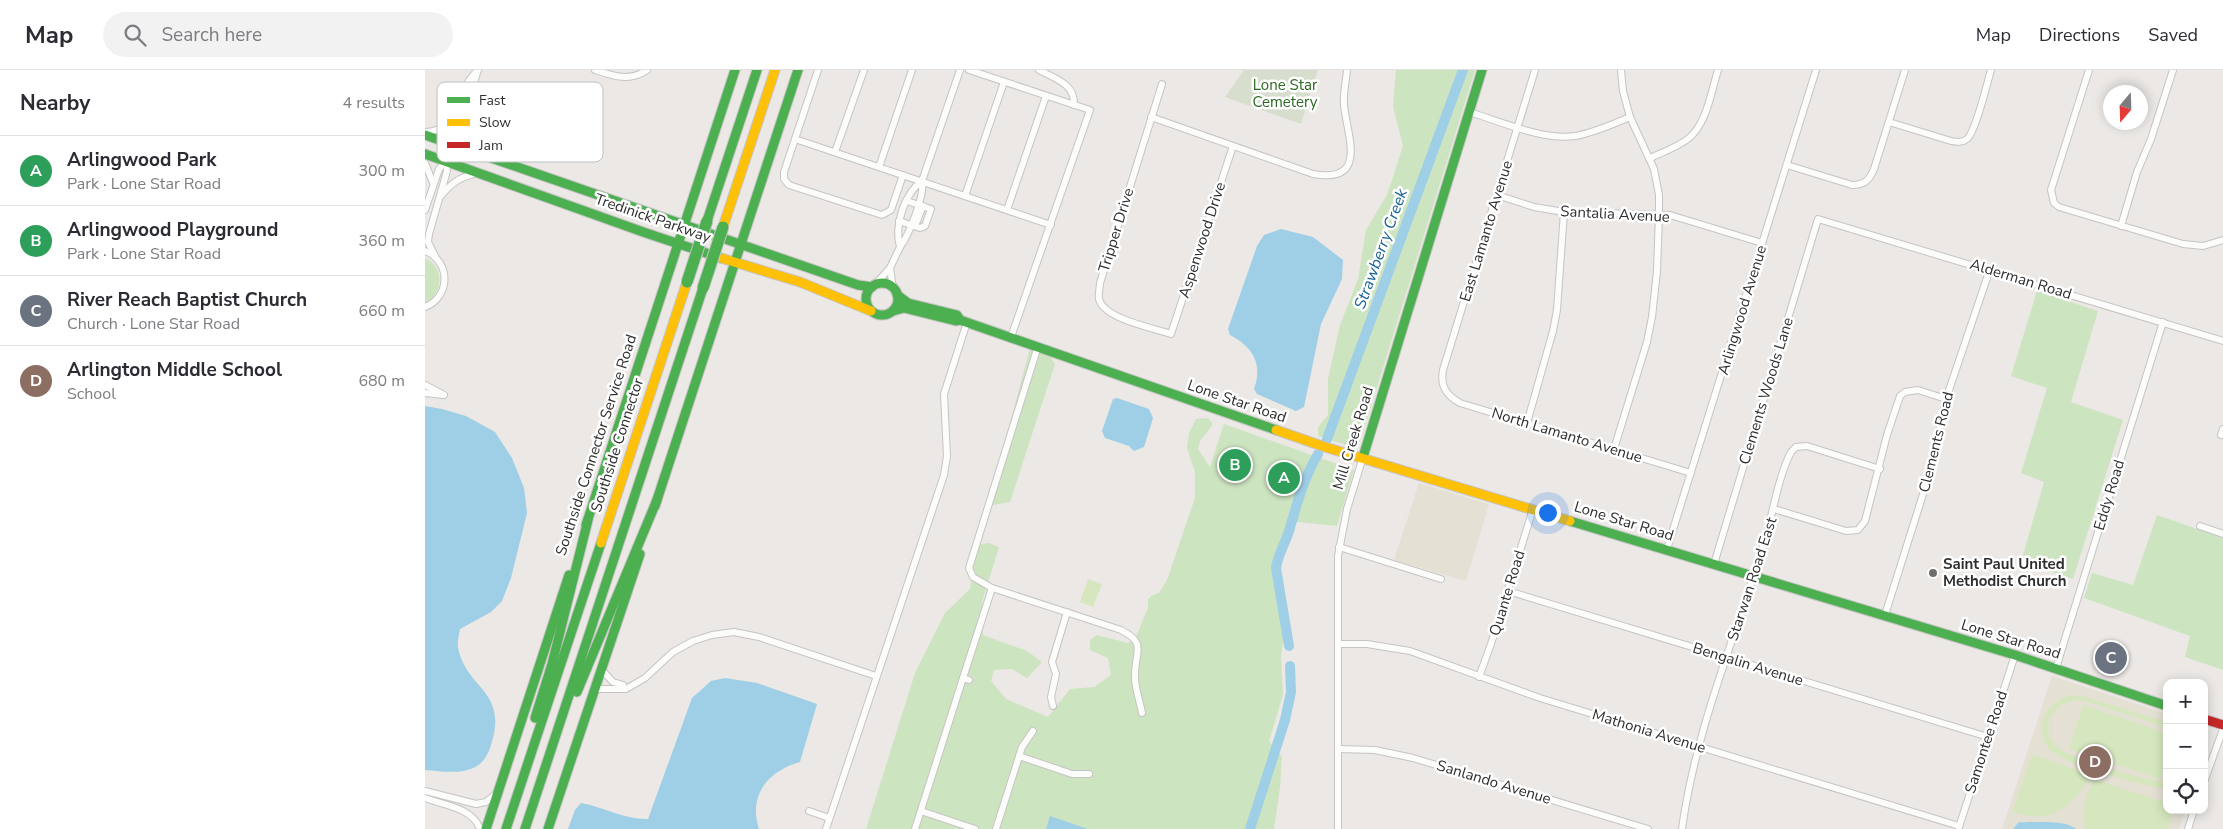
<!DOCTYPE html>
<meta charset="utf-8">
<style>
:root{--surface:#fff;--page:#f2f2f3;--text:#2b2b33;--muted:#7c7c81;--line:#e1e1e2;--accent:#706f6e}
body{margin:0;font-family:"Nunito Sans",sans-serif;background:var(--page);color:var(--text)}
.controls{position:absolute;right:15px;bottom:15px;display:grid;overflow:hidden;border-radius:10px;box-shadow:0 2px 12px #0003}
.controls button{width:45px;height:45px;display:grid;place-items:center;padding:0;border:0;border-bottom:1px solid var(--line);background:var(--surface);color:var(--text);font:25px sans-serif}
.compass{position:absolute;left:1678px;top:15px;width:45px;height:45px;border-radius:50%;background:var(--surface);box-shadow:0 2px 12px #0003;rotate:199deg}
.you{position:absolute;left:1122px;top:442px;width:18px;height:18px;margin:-12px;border:4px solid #fff;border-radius:50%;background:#1a73e8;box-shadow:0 0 0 8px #1a73e833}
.badge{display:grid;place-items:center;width:32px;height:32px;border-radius:50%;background:var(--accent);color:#fff;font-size:16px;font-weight:700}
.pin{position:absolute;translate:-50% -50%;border:2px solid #fff;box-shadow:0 1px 5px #0006}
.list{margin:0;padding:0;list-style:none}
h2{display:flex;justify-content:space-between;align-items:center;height:65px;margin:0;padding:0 20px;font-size:21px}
h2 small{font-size:16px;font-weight:400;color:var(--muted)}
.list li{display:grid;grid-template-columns:32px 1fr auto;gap:15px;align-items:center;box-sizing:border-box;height:70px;padding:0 20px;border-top:1px solid var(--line)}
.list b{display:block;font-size:19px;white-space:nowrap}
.list p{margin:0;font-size:16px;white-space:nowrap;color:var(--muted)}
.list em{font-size:16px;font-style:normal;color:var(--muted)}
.icon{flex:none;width:28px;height:28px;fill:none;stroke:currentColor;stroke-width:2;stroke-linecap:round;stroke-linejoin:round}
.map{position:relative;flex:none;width:1798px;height:759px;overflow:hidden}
header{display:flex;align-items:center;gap:30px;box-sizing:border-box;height:70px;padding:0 25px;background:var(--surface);border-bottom:1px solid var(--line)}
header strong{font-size:24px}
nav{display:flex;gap:28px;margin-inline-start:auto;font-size:18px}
.search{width:350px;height:45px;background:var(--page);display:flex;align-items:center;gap:12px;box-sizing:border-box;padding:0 18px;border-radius:28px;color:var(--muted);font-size:19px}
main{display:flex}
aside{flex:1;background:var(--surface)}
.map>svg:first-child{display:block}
</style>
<header>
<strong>Map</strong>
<div class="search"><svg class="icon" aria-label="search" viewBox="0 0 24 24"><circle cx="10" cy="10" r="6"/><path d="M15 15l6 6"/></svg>Search here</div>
<nav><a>Map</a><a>Directions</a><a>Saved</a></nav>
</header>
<main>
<aside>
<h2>Nearby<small>4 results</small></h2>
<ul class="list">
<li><span class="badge" style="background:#2e9e5b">A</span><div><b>Arlingwood Park</b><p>Park · Lone Star Road</p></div><em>300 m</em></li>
<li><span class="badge" style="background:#2e9e5b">B</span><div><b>Arlingwood Playground</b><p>Park · Lone Star Road</p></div><em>360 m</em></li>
<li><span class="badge" style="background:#6b7280">C</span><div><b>River Reach Baptist Church</b><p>Church · Lone Star Road</p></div><em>660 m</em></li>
<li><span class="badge" style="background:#8d6e63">D</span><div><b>Arlington Middle School</b><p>School</p></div><em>680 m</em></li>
</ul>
</aside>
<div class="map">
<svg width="1798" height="759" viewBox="0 0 1798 759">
<rect width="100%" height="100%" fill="#ebe8e5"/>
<g fill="#e5e0d4">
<path d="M994,413L1064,434L1041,511L969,490Z"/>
<path d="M1627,606L1742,644V740H1760L1754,759H1577Z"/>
</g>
<g fill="#cde4c1">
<path d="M971,0H1050L936,369L931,375L924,376L893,366V357L903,345V309L915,255L933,209L941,160L962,125L978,76L968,36Z"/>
<path d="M0,188C19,196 19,224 0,233Z"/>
<path d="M1612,221L1673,241L1646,332L1698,350L1648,509L1596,492L1619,412L1596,403L1622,318L1586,306Z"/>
<path d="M605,278L625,286L630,294L585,432L563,436Z"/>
<path d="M783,348L788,354L775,371L773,379L785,397L799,354L929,400L912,456L864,451L851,486L849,501L859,566L856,586L858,625L844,671L857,687L855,717L849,759H441L490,603L520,543L545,519L552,475L564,473L574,477L557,532L558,565L602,581L617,592L602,608L587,599L569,600L566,611L581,629L623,647L645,619L669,617L686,605L683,588L665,580V570L672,565L703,573L710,569L723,538V529L726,526L734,523L742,510L770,428V402L762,378L764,363L771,349Z"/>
<path d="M1732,445L1798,468V600L1760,587L1765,566L1659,528L1667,503L1708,515Z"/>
</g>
<path fill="#d7decd" d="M819,0H893L876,54L800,27Z"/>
<g fill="#d6e7bf">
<path d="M663,509L677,514L668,537L655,532Z"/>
<path d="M1654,625L1742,652V658L1660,631C1634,625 1610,655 1632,677C1642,687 1728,714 1742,711V718C1727,720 1640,693 1628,683C1602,660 1623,624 1654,625Z"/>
<path d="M1658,635L1742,663V688L1735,709L1644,679Z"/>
<path d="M1610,685L1667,705C1645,739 1628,755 1587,742L1605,689Z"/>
<path d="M1669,709L1742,733V740H1749L1743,759H1660C1656,741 1660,725 1669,709Z"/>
</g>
<g fill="#9fcfe6">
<path d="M856,159L888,167L918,190L917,209L896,254L879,337L871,341L832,324L829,319C838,294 828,277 805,265L803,259L832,176L839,165Z"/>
<path d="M692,328L724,339L728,348L719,377L709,381L704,376L680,368L677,361L688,329Z"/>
<path d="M0,336L17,339L41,346L70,362L87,388L99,418L102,443L86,508L77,531L66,542L35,559C34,565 32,573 33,578C42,621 85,620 65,678C55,708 26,702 0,700Z"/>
<path d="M300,608L332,613L392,634L375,692C343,701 323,725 334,759H143L150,740L156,733C179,737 200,750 223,749L267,628L286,611Z"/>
<path d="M625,746L663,759H621Z"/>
<path d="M1594,752C1609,753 1639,749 1651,759H1588Z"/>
</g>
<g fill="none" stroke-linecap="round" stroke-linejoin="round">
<g stroke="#9fcfe6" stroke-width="10">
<path d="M902,369L1038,0"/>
<path d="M864,576L851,498C853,484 860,474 864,461C872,434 879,407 893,384"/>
<path d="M825,759L860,650L866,622L865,596"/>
</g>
<defs>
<g id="street">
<path d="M170,0C188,6 205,12 222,0"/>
<path d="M393,0L359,102V109L364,115L457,145L466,140L478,105"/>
<path d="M544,0L665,40L586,267"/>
<path d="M614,0C631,9 650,14 649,35"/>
<path d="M1110,0L1018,300C1015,316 1021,325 1035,333L1266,403"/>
<path d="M1664,0L1626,120L1629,133L1634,137L1758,174L1778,176L1798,170"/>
<path d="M737,14L675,213C675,218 673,224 674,229C679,249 728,258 746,264L808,76"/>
<path d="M43,35C45,67 45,68 70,87"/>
<path d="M1044,42C1075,51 1118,71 1150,66C1169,63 1188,54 1205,47"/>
<path d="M726,47L888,104C944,114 922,66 919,35C918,23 921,12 922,0"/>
<path d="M1464,52L1526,71C1532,72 1537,73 1542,69C1551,61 1562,13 1566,0"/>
<path d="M0,62C27,61 25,42 36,23C40,16 45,9 50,3"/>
<path d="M370,69L626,155"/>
<path d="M410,82L439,0"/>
<path d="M1225,88C1238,82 1253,77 1264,68C1282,53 1286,22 1293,0"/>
<path d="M0,93L8,113"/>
<path d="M1362,95L1427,115C1439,115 1444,111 1449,99L1480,0"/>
<path d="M454,97L487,0"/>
<path d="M497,111C500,125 484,165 475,177C469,156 479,124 497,111Z"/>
<path d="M497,111L535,0"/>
<path d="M1072,125L1109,137L1139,142L1245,145L1337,173"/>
<path d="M540,126L579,12"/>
<path d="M15,127C26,113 36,106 54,103"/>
<path d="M0,140L14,99L21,91L28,75L53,0"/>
<path d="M582,140L621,26"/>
<path d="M474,151L495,158L500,156L506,139L482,131"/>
<path d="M490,156L498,136"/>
<path d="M1696,156L1712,102L1726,69L1748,0"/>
<path d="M0,181C26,191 26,227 0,237"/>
<path d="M10,186L3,172L4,164L22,101L21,91"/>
<path d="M465,198L468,218"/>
<path d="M449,216L465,198L475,177"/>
<path d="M613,276L544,498L548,507L567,518L696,560C722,573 710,582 710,604C709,616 715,631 717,643"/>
<path d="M0,315L19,325"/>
<path d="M0,323L18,325"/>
<path d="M1102,353L1128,261L1132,240L1139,142"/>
<path d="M1796,365L1798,359"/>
<path d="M1189,379L1222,272L1227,247L1232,201L1234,145V125L1229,99L1205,47L1198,21L1196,0"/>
<path d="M1349,439L1421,461L1433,460L1440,451L1462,365L1475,326L1480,322L1493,320L1521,329"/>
<path d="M1775,456L1798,464"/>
<path d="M914,477L1016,509"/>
<path d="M1242,479L1391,0"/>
<path d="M1289,494L1393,149L1798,271"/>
<path d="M1083,521L1563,667"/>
<path d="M1460,545L1505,402L1521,329L1565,199"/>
<path d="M913,574H942L985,581L1115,628L1534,756"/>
<path d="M1631,598L1738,252"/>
<path d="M176,599L188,612L198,615"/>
<path d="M1054,607L1066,574L1108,439"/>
<path d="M544,610L538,608L567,518"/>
<path d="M170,619H201L220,608L248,582L268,571L287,565L309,562L334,567L451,606"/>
<path d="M628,636L626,627L631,604L627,592L642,542"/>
<path d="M913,679L950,680L988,688L1223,759"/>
<path d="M594,686L647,704H664"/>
<path d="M1779,712L1798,659"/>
<path d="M0,721L51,734L61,732L72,723"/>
<path d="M0,728C19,735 48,738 55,759"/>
<path d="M384,741L404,748"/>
<path d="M496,741L550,759"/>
<path d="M1534,757L1590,585"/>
<path d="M401,759L519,405L522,386L519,324L542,252"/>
<path d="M490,759L538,608"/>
<path d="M571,759L597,677L608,661"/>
<path d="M913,759V486L922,439L938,387"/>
<path d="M1257,759C1270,663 1308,572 1337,480C1347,450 1352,409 1366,382L1371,377L1382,376L1455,399"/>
<path d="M1763,759L1769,740"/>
</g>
<g id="fast">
<path d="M0,65L433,215L447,217"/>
<path d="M0,84L221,163L296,188"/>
<path d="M282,151L332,0"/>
<circle cx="457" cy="229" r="16"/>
<path d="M468,241L479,238L531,251L535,250L532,245L483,233L472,225"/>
<path d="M535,250L851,360"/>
<path d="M938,387L1057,0"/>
<path d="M230,436L373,0"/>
<path d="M1145,451L1590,585L1742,636"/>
<path d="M161,455L310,0"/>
<path d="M152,622L232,430"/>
<path d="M110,648L127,594L163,450"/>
<path d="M61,759L144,505"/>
<path d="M81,759L176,473"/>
<path d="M100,759L278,218"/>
<path d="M123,759L215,484"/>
</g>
<g id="slow">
<path d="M298,157L350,0"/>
<path d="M296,188L375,212L446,241"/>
<path d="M851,360L900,377L1145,451"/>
<path d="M176,473L262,212"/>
</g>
<path id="jam" d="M1779,649L1798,655"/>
</defs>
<use href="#street" stroke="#c6c4c4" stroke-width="8"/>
<use href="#fast" stroke="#c6c4c4" stroke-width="11"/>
<use href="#slow" stroke="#c6c4c4" stroke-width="11"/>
<use href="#jam" stroke="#c6c4c4" stroke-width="11"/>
<use href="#street" stroke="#fcfcfb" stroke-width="6"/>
<use href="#fast" stroke="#4caf50" stroke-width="9"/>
<use href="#slow" stroke="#ffc107" stroke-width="9"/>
<use href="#jam" stroke="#c62828" stroke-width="9"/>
<defs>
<g id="fast-bridge">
<path d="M262,212L282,151"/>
<path d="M278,218L298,157"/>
</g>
</defs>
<use href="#fast-bridge" stroke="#c6c5c4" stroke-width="13" stroke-linecap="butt"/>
<use href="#fast-bridge" stroke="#4caf50" stroke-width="11"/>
</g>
<circle fill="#706f6e" stroke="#fff" stroke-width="2" cx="1508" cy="503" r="5"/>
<g text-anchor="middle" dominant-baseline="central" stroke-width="5" stroke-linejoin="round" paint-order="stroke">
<g font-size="15" fill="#2b6721" stroke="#fff">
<text x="860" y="15">Lone Star<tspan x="860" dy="17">Cemetery</tspan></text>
</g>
<g font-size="15" fill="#2e2e2e" stroke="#fff">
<text transform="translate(1190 144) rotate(3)">Santalia Avenue</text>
<text transform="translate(228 148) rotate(19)">Tredinick Parkway</text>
<text transform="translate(691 160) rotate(-73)">Tripper Drive</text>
<text transform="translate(1061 161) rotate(-73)">East Lamanto Avenue</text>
<text transform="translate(777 170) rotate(-72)">Aspenwood Drive</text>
<text transform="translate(1596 209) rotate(17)">Alderman Road</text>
<text transform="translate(1317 240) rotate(-73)">Arlingwood Avenue</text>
<text transform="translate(1341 321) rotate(-73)">Clements Woods Lane</text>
<text transform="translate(812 331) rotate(19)">Lone Star Road</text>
<text transform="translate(1142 365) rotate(17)">North Lamanto Avenue</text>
<text transform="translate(928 368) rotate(-73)">Mill Creek Road</text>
<text transform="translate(1511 372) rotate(-76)">Clements Road</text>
<text transform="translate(171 375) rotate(-72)">Southside Connector Service Road</text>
<text transform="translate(192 375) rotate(-72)">Southside Connector</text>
<text transform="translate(1684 425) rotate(-73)">Eddy Road</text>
<text transform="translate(1199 451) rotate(17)">Lone Star Road</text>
<text transform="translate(1327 509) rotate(-72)">Starwan Road East</text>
<text transform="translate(1082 523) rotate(-73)">Quante Road</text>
<text transform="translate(1586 569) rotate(17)">Lone Star Road</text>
<text transform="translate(1323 594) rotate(17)">Bengalin Avenue</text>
<text transform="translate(1224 661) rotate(17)">Mathonia Avenue</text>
<text transform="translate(1561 672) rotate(-72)">Samontee Road</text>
<text transform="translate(1069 712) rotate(17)">Sanlando Avenue</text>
</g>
<g font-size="15" font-weight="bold" fill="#2e2e2e" stroke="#fff" text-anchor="start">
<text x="1518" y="494">Saint Paul United<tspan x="1518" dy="17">Methodist Church</tspan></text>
</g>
<g font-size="16" font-style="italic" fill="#186397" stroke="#fff">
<text transform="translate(956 179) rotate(-70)">Strawberry Creek</text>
</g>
</g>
<rect x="12" y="12" width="166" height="80" rx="8" fill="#fff" stroke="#c0c0c0" stroke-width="1"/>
<rect x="22" y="27" width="23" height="6" fill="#4caf50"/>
<rect x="22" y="49" width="23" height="7" fill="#ffc107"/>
<rect x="22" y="72" width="23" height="6" fill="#c62828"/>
<g font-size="14" fill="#2e2e2e">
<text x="54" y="35">Fast</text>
<text x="54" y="57">Slow</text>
<text x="54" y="80">Jam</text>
</g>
</svg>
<div class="controls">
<button>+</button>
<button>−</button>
<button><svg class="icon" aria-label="locate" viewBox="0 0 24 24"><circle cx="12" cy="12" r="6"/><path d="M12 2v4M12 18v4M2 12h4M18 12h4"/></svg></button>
</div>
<svg class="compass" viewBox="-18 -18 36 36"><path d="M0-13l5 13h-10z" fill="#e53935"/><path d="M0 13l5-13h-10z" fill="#7c7c81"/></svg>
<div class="you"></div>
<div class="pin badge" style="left:859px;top:408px;background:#2e9e5b">A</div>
<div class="pin badge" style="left:810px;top:395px;background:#2e9e5b">B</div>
<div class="pin badge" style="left:1686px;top:588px;background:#6b7280">C</div>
<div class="pin badge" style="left:1670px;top:692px;background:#8d6e63">D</div>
</div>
</main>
